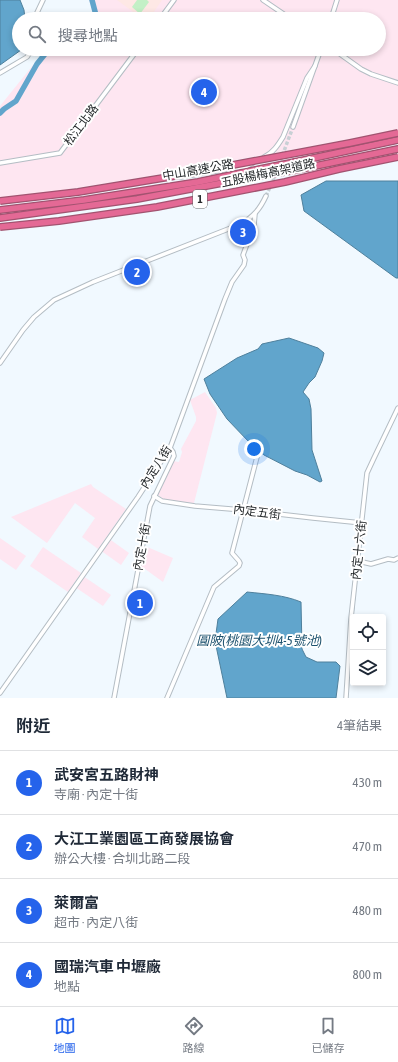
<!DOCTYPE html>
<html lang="zh-TW">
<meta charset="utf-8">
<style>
:root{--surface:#fff;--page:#f6f6f7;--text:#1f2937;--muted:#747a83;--line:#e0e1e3;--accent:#2563eb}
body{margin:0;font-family:"Asap Condensed","Noto Sans TC",sans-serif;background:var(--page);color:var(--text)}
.controls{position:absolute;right:12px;bottom:12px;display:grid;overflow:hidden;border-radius:4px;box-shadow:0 2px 6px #0003}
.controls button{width:36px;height:36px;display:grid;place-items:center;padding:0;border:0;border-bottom:1px solid var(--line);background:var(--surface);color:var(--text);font:20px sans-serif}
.you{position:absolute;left:254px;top:449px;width:14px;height:14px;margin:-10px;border:3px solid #fff;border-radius:50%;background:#1a73e8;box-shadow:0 0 0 6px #1a73e833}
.badge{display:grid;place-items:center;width:26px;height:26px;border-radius:50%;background:var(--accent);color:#fff;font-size:13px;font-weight:700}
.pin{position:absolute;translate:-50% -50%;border:2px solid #fff;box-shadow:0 1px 4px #0006}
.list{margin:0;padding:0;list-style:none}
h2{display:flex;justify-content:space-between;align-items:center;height:52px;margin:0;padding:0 16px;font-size:17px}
h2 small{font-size:13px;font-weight:400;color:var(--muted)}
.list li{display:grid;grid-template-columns:26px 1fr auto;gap:12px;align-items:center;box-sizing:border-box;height:64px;padding:0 16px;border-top:1px solid var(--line)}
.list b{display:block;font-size:15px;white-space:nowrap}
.list p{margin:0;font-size:13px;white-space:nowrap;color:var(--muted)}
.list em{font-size:13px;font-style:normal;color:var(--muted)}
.icon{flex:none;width:22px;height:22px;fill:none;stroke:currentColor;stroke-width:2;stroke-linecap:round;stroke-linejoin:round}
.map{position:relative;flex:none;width:398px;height:698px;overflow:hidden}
.search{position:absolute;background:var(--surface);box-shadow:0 2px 6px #0003;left:12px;right:12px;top:12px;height:44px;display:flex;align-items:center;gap:10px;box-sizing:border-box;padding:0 14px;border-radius:22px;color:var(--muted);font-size:15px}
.sheet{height:308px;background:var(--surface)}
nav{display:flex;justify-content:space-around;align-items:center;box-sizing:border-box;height:56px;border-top:1px solid var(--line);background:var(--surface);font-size:11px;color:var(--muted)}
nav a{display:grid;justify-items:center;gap:2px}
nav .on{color:var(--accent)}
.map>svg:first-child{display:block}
</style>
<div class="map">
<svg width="398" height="698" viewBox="0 0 398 698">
<rect width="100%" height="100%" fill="#f1f9ff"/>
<g fill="#fee6f1">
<path d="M89,0H398V130L139,178L0,200V106L46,49H379V19H96Z"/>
<path d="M205,392L216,408L217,413L194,503L166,501L158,495L157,493L173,461L179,462L182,452L181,449L196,421V417L190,400Z"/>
<path d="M91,484L93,487L126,509L98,549L82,537L95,518L75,503L47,543L11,517Z"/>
<path d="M0,538L26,556L16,570L0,559Z"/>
<path d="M108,538L129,553L121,565L100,550Z"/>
<path d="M145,546L173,558L163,582L141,566Z"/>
<path d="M43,547L81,573L68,592L30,566Z"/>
<path d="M83,576L111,595L103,606L75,587Z"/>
</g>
<path fill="#fee8e5" d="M117,0H162L149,19H143Z"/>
<path fill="#c3f0c6" d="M137,0H147L149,2L140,14L132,7Z"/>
<g fill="#61a5cc" stroke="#4f809c">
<path d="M0,0H20L24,10L25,19H19V49H21V50L0,65Z"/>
<path d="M326,181H398V278H396L304,211L301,195Z"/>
<path d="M289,338L318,348L324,353L322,361L315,377L309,383L303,392L309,399L311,409L312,450L322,481L320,482L307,475L295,471L264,455L249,442L227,419L210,394L204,379L237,358L258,349L262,344Z"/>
<path d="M247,592C266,594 284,595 301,602L302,649L306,657L317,662H336L340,666L336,698H227L215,641L218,619Z"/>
</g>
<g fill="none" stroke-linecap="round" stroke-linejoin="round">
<g stroke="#4f809c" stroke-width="1">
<path d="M353,617L355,596"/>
<path d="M352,628L353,619"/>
</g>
<g stroke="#61a5cc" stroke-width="5.5">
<path d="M92,0L97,19"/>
<path d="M0,113L4,109L16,101L37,64L49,49"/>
</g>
<path stroke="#c8d0d5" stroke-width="3.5" stroke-dasharray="3.5 2" stroke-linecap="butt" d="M266,196L272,183L293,127"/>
<defs>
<g id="minor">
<path d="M263,0L291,19"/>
<path d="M34,19L43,0"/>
<path d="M160,19L174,0"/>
<path d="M331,19L337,0"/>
<path d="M333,49L361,69L371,74L398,83"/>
<path d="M0,73L27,57L32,49"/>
<path d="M293,127L321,49"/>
<path d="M264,157C273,153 278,145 283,137L307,78L315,66"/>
<path d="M0,163L60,153L138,49"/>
<path d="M181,177L247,166L253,163"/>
<path d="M0,363L23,330L34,317L54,300L93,282L241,224C254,216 260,209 266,196"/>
<path d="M154,496L162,501L195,506L243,510L313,518L362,523"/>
<path d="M358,561L371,564L388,559L394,560L398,558"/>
<path d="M0,693L138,497L166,454L170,448L225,299L232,282L244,265L245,260L243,255L254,225L255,214"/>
<path d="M114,698L150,506L174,456L173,452L170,448"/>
<path d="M167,698L214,587L239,566L240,563L239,561L232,553L257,457"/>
<path d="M346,698L351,618L367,473L374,458L398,408"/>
</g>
<g id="highway">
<path d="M295,162L398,140"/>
<path d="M296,170L398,149"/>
<path d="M0,210L84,200L198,182L260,169"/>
<path d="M0,218L137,199L260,176"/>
</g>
</defs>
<use href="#minor" stroke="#b4bdc4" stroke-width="5.5"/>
<use href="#highway" stroke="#a25370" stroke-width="8"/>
<use href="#minor" stroke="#fff" stroke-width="3.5"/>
<use href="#highway" stroke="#e46995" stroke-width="5.5"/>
<defs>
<g id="highway-bridge">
<path d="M260,169L295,162"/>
<path d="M260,176L296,170"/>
<path d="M0,201L78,192L169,177L350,143L398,133"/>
<path d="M0,227L59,221L157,207L285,182L339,169L398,157"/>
</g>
</defs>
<use href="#highway-bridge" stroke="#a25370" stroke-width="8" stroke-linecap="butt"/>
<use href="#highway-bridge" stroke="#e46995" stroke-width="5.5"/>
</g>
<g text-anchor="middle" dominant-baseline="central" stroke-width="4" stroke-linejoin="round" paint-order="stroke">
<rect fill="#fff" stroke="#676a6b" stroke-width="1" x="193" y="190" width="14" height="18" rx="3"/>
<g font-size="11" font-weight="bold" fill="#262a2c">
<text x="200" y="199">1</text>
</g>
<g font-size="12" fill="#262a2c" stroke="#fff">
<text transform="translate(81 125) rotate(-53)">松江北路</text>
<text transform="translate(198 170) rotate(-10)">中山高速公路</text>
<text transform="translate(268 173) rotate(-12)">五股楊梅高架道路</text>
<text transform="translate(156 467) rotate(-58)">內定八街</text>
<text transform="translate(257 512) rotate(7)">內定五街</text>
<text transform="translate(142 547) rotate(-80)">內定十街</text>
<text transform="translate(359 550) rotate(-84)">內定十六街</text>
</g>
<g font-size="13" font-style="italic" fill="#1d526e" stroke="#fff">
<text x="259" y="640">圓陂(桃園大圳4-5號池)</text>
</g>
</g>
</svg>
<div class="controls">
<button><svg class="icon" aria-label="locate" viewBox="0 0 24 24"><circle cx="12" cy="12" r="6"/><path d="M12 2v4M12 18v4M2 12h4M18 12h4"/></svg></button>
<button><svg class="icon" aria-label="layers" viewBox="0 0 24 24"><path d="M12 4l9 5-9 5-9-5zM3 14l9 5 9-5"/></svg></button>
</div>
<div class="you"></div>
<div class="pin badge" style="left:140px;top:603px">1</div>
<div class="pin badge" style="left:137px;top:272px">2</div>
<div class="pin badge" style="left:243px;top:232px">3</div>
<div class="pin badge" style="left:204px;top:92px">4</div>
<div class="search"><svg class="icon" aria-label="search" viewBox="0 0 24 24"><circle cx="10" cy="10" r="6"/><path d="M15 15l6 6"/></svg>搜尋地點</div>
</div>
<section class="sheet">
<h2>附近<small>4筆結果</small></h2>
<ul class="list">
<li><span class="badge">1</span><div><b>武安宮五路財神</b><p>寺廟 · 內定十街</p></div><em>430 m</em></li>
<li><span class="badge">2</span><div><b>大江工業園區工商發展協會</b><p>辦公大樓 · 合圳北路二段</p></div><em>470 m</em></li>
<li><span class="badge">3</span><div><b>萊爾富</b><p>超市 · 內定八街</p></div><em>480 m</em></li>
<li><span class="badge">4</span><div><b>國瑞汽車 中壢廠</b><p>地點</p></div><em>800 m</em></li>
</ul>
</section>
<nav>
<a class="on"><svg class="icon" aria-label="map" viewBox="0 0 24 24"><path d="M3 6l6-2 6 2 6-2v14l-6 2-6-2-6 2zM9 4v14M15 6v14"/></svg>地圖</a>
<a><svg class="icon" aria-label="directions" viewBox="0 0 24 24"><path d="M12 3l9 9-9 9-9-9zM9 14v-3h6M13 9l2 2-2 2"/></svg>路線</a>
<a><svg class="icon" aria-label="saved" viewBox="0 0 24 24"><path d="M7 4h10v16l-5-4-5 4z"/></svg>已儲存</a>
</nav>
